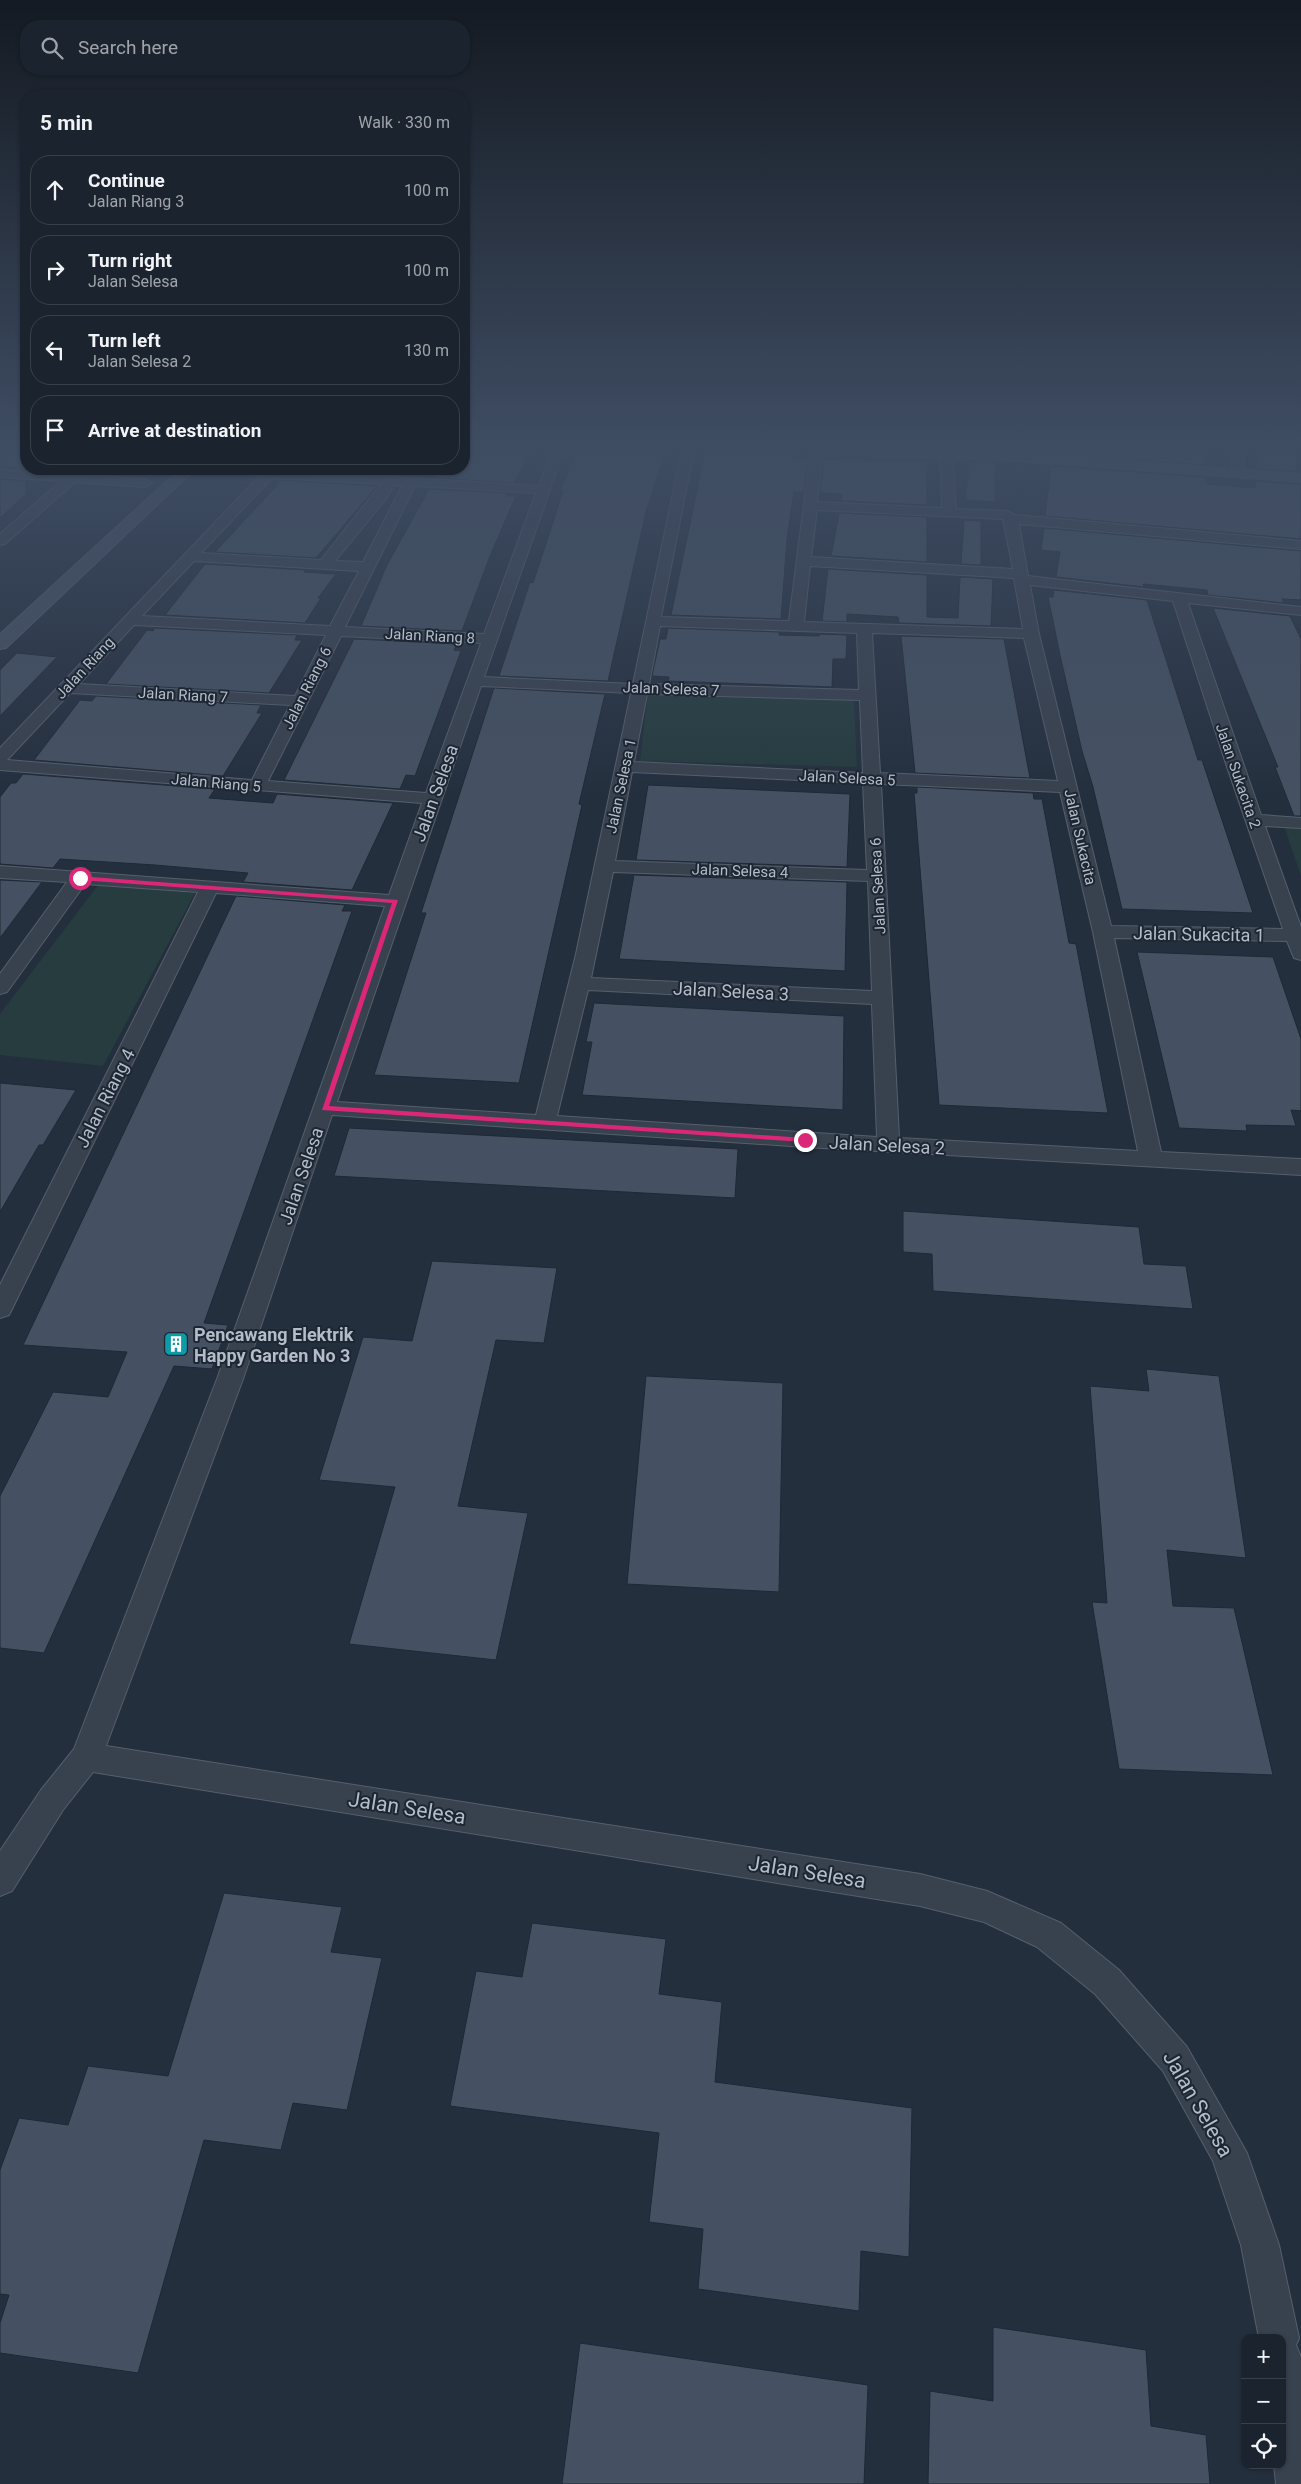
<!DOCTYPE html>
<meta charset="utf-8">
<style>
:root{--surface:#1b232e;--page:#242b36;--text:#f1f3f6;--muted:#a0a4aa;--line:#39404a}
body{margin:0;font-family:Roboto,sans-serif;background:var(--page);color:var(--text)}
.controls{position:absolute;right:15px;bottom:15px;display:grid;overflow:hidden;border-radius:10px;box-shadow:0 1px 4px #0004}
.controls button{width:45px;height:45px;display:grid;place-items:center;padding:0;border:0;border-bottom:1px solid var(--line);background:var(--surface);color:var(--text);font:25px sans-serif}
.stop{position:absolute;width:15px;height:15px;margin:-11px;border:4px solid #db2777;border-radius:50%;background:#fff}
.stop.end{background:#db2777;border-color:#fff;box-shadow:0 1px 5px #0008}
.list{margin:0;padding:0;list-style:none}
h2{display:flex;justify-content:space-between;align-items:center;height:65px;margin:0;padding:0 20px;font-size:21px}
h2 small{font-size:16px;font-weight:400;color:var(--muted)}
.list li{display:grid;grid-template-columns:32px 1fr auto;gap:15px;align-items:center;box-sizing:border-box;height:70px;margin:0 10px 10px;padding:0 10px;border:1px solid var(--line);border-radius:20px}
.list b{display:block;font-size:19px;white-space:nowrap}
.list p{margin:0;font-size:16px;white-space:nowrap;color:var(--muted)}
.list em{font-size:16px;font-style:normal;color:var(--muted)}
.icon{flex:none;width:28px;height:28px;fill:none;stroke:currentColor;stroke-width:2;stroke-linecap:round;stroke-linejoin:round}
.map{position:relative;flex:none;width:1301px;height:2484px;overflow:hidden}
.search{position:absolute;background:var(--surface);box-shadow:0 1px 4px #0004;left:20px;top:20px;width:450px;height:55px;display:flex;align-items:center;gap:12px;box-sizing:border-box;padding:0 18px;border-radius:20px;color:var(--muted);font-size:19px}
.panel{position:absolute;background:var(--surface);box-shadow:0 1px 4px #0004;left:20px;top:90px;width:450px;height:385px;border-radius:20px}
.map>svg:first-child{display:block}
</style>
<div class="map">
<svg width="1301" height="2484" viewBox="0 0 1301 2484">
<rect width="100%" height="100%" fill="#242f3e"/>
<g fill="#263c3f">
<path d="M648,694L854,700L857,767L640,761Z"/>
<path d="M1284,826L1301,827V876Z"/>
<path d="M99,884L195,893L103,1066L0,1055V1014Z"/>
</g>
<g fill="#455162" stroke="#1f2835">
<path d="M0,450H26V469L0,467Z"/>
<path d="M464,450H531L514,483L435,478L440,469H464Z"/>
<path d="M577,450H666L646,512L608,681L499,676L530,582L533,583L539,565L563,491H560Z"/>
<path d="M1052,450H1204L1205,465L1052,454Z"/>
<path d="M1258,450L1298,453L1296,472L1256,469Z"/>
<path d="M705,451L795,453V457L808,458L804,492H794L787,539L781,619L671,615Z"/>
<path d="M824,459L927,462V505L841,501L842,494L820,493Z"/>
<path d="M970,461L996,462L995,502L965,500Z"/>
<path d="M1051,466L1205,477L1206,484L1255,488V481L1301,484V539L1045,516Z"/>
<path d="M293,469H391L386,475Z"/>
<path d="M0,479L26,481V494L0,518Z"/>
<path d="M282,480L377,486L316,558L215,552Z"/>
<path d="M429,489L508,493L506,496H516L490,556L462,631L361,626L387,565Z"/>
<path d="M839,513L927,517V562L831,556Z"/>
<path d="M964,520L981,521V565L961,564Z"/>
<path d="M1044,528L1301,551V600L1282,599L1284,603L1208,595L1207,590L1143,584L1144,587L1056,577L1060,552L1041,550Z"/>
<path d="M205,564L306,570L304,572L336,574L318,598H321L305,623L165,615Z"/>
<path d="M828,569L927,575V617L958,618L960,577L993,579L991,626L899,623L898,617L847,614V622L822,621Z"/>
<path d="M1054,590L1147,600L1198,760H1202L1253,913L1122,909L1093,787L1082,751L1060,655L1048,597H1053Z"/>
<path d="M1213,608L1290,616L1301,639V816H1294L1275,767H1278Z"/>
<path d="M155,628L297,635L295,640H302L269,693L106,684L147,630L153,631Z"/>
<path d="M668,628L779,632V635L819,636L820,634L847,635L846,659H833L832,687L668,681L669,677L652,676L660,639H666Z"/>
<path d="M901,636L1004,639L1030,778L915,773Z"/>
<path d="M354,639L457,644L454,650L461,651L415,776L406,775L400,789L284,780Z"/>
<path d="M17,653L57,657L0,716V670Z"/>
<path d="M494,688L605,694L579,804L582,805L519,1083L374,1075L426,913H421Z"/>
<path d="M96,696L261,705L257,713H262L223,776L34,760L80,700L92,701Z"/>
<path d="M23,774L215,789L209,798L273,803L277,794L393,803L352,890L243,882L248,873L155,865L60,859L53,868L0,864V797L11,783H16Z"/>
<path d="M648,785L850,794L847,867L636,860Z"/>
<path d="M917,787L1033,793L1034,799H1042L1069,943L1076,944L1108,1113L939,1105L914,793H917Z"/>
<path d="M634,875L847,882L845,971L619,959Z"/>
<path d="M0,880L42,882L0,938Z"/>
<path d="M236,896L345,905L342,911H352L204,1323L228,1325L212,1369L174,1366L44,1653L0,1648V1496L53,1392L108,1397L127,1352L23,1345Z"/>
<path d="M1137,952L1273,957L1301,1039V1111L1291,1110L1296,1126L1246,1125L1247,1131L1179,1128Z"/>
<path d="M594,1003L844,1016L843,1110L582,1095L592,1042H586Z"/>
<path d="M0,1083L76,1090L43,1145H39L0,1212Z"/>
<path d="M349,1128L738,1149L735,1198L334,1176Z"/>
<path d="M903,1211L1139,1227L1144,1264L1186,1266L1193,1309L933,1291L932,1254L903,1252Z"/>
<path d="M432,1261L557,1268L544,1343L496,1340L458,1506L528,1513L496,1660L349,1644L395,1487L319,1480L363,1337L412,1341Z"/>
<path d="M1146,1369L1219,1376L1246,1558L1167,1550L1173,1606L1234,1608L1273,1775L1119,1769L1092,1602L1107,1603L1090,1386L1149,1391Z"/>
<path d="M646,1376L783,1383L779,1592L627,1584Z"/>
<path d="M224,1893L342,1907L331,1952L382,1958L347,2110L293,2103L281,2150L204,2140L138,2373L0,2353V2323L9,2295L0,2294V2170L19,2118L68,2125L88,2066L168,2076Z"/>
<path d="M532,1923L666,1939L659,1994L722,2002L715,2082L912,2108L909,2257L861,2251L859,2311L698,2289L703,2229L649,2222L659,2133L450,2106L476,1971L522,1977Z"/>
<path d="M993,2327L1146,2350L1151,2426L1206,2435L1210,2484H928L930,2391L993,2401Z"/>
<path d="M580,2343L868,2385L864,2484H562Z"/>
</g>
<g fill="none" stroke-linecap="round" stroke-linejoin="round">
<defs>
<g id="street">
<path d="M552,450H564L484,677L633,684L682,450H694L661,617L789,621L811,450H823L817,502L942,508L940,450H952L956,509L1007,511L1015,515L1301,541V549L1019,524L1028,576L1301,607V615L1188,603L1261,815L1301,818V828L1265,826L1301,927V960L1294,958L1287,941L1114,938L1161,1152L1301,1159V1175L805,1147L332,1115L243,1379L106,1746L920,1874L987,1891L1061,1923L1119,1970L1187,2047L1247,2153L1279,2245L1299,2338L1296,2345L1301,2357V2484H1276L1274,2465H1282V2338H1259L1241,2245L1213,2161L1163,2071L1095,1994L1037,1947L984,1922L920,1906L93,1772L63,1810L12,1891L0,1896V1851L41,1790L74,1749L217,1379L385,906L216,893L12,1309L9,1315L0,1318V1285L198,892L85,884L7,992L0,994V974L67,882L0,878V866L389,895L422,803L0,770V748L266,469L539,486ZM272,478L381,484L321,560L201,553ZM394,485L402,486L363,562L335,561L386,499ZM415,486L536,493L484,634L345,627ZM817,510L1003,519L1013,569L811,557ZM194,561L359,571L330,626L142,616ZM810,566L1014,578L1023,629L804,622ZM1030,585L1173,601L1225,761L1283,929L1111,926L1039,634ZM134,625L326,635L295,696L79,684ZM660,626L857,633L859,690L649,684ZM872,633L1024,638L1058,781L880,773ZM341,636L481,643L426,793L268,781ZM481,686L631,693L576,954L536,1115L337,1102ZM70,693L290,705L252,780L7,760ZM647,694L860,700L863,773L634,762ZM632,772L863,783L867,870L615,861ZM881,784L1060,792L1093,932L1138,1151L899,1138ZM613,872L868,881L872,991L591,978ZM588,990L872,1004L877,1137L557,1116Z"/>
<path d="M1233,450H1245L1242,476H1232L1231,473Z"/>
<path d="M0,469L69,474L78,469L83,470V475L145,479L152,483L145,487L75,482L5,544L0,545V534L61,481L0,477Z"/>
</g>
<g id="secondary">
<path d="M824,450H936L1015,453L1301,474V482L1015,461L831,454Z"/>
<path d="M180,469H195L6,648L0,649V634Z"/>
</g>
</defs>
<use href="#street" stroke="#565f6c" stroke-width="2"/>
<use href="#secondary" stroke="#565f6c" stroke-width="2"/>
<use href="#street" fill="#38414e" fill-rule="evenodd"/>
<use href="#secondary" fill="#465061" fill-rule="evenodd"/>
</g>
<linearGradient id="sky" x2="0" y2="1"><stop stop-color="#141a22"/><stop offset="0.56" stop-color="#3f4d63"/><stop offset="1" stop-color="#3f4d63" stop-opacity="0"/></linearGradient>
<rect width="1301" height="797" fill="url(#sky)"/>
<path fill="#db2777" d="M78,876L398,900L329,1106L805,1138L809,1140L805,1142L322,1110L392,903L80,880Z"/>
<defs>
<symbol id="building-square" viewBox="-11 -11 22 22"><rect x="-9" y="-9" width="18" height="18" rx="4" fill="#0f9aa8" stroke="#1d2633"/><path d="M-4-6H4V6H1V3H-1V6H-4ZM-2.5-4.3h1.7v1.8h-1.7ZM.8-4.3h1.7v1.8H.8ZM-2.5-1h1.7V.8h-1.7ZM.8-1h1.7V.8H.8Z" fill="#fff"/></symbol>
</defs>
<g fill-rule="evenodd">
<use href="#building-square" x="162" y="1330" width="28" height="28"/>
</g>
<g text-anchor="middle" dominant-baseline="central" stroke-width="4" stroke-linejoin="round" paint-order="stroke">
<g font-size="15" fill="#b4bcc9" stroke="#1d2633">
<text transform="translate(430 636) rotate(3)">Jalan Riang 8</text>
<text transform="translate(85 668) rotate(-47)">Jalan Riang</text>
<text transform="translate(307 688) rotate(-63)">Jalan Riang 6</text>
<text transform="translate(671 689) rotate(2)">Jalan Selesa 7</text>
<text transform="translate(183 695) rotate(3)">Jalan Riang 7</text>
<text transform="translate(1238 776) rotate(71)">Jalan Sukacita 2</text>
<text transform="translate(847 778) rotate(3)">Jalan Selesa 5</text>
<text transform="translate(216 783) rotate(5)">Jalan Riang 5</text>
<text transform="translate(621 786) rotate(-78)">Jalan Selesa 1</text>
<text transform="translate(1080 837) rotate(77)">Jalan Sukacita</text>
<text transform="translate(740 871) rotate(2)">Jalan Selesa 4</text>
<text transform="translate(878 886) rotate(-93)">Jalan Selesa 6</text>
</g>
<g font-size="18" fill="#b4bcc9" stroke="#1d2633">
<text transform="translate(435 793) rotate(-70)">Jalan Selesa</text>
<text transform="translate(1199 934) rotate(1)">Jalan Sukacita 1</text>
<text transform="translate(731 991) rotate(3)">Jalan Selesa 3</text>
<text transform="translate(105 1098) rotate(-63)">Jalan Riang 4</text>
<text transform="translate(887 1145) rotate(3)">Jalan Selesa 2</text>
<text transform="translate(301 1176) rotate(-71)">Jalan Selesa</text>
</g>
<g font-size="18" font-weight="bold" fill="#b4bcc9" stroke="#1d2633" text-anchor="start">
<text x="194" y="1334">Pencawang Elektrik<tspan x="194" dy="21">Happy Garden No 3</tspan></text>
</g>
<g font-size="21" fill="#b4bcc9" stroke="#1d2633">
<text transform="translate(407 1808) rotate(9)">Jalan Selesa</text>
<text transform="translate(807 1872) rotate(9)">Jalan Selesa</text>
<text transform="translate(1198 2104) rotate(60)">Jalan Selesa</text>
</g>
</g>
</svg>
<div class="controls">
<button>+</button>
<button>−</button>
<button><svg class="icon" aria-label="locate" viewBox="0 0 24 24"><circle cx="12" cy="12" r="6"/><path d="M12 2v4M12 18v4M2 12h4M18 12h4"/></svg></button>
</div>
<div class="stop" style="left:80px;top:878px"></div>
<div class="stop end" style="left:805px;top:1140px"></div>
<div class="search"><svg class="icon" aria-label="search" viewBox="0 0 24 24"><circle cx="10" cy="10" r="6"/><path d="M15 15l6 6"/></svg>Search here</div>
<section class="panel">
<h2>5 min<small>Walk · 330 m</small></h2>
<ul class="list">
<li><svg class="icon" aria-label="ahead" viewBox="0 0 24 24"><path d="M12 20V5M6 11l6-6 6 6"/></svg><div><b>Continue</b><p>Jalan Riang 3</p></div><em>100 m</em></li>
<li><svg class="icon" aria-label="right" viewBox="0 0 24 24"><path d="M7 20v-9h11M14 6l5 5-5 5"/></svg><div><b>Turn right</b><p>Jalan Selesa</p></div><em>100 m</em></li>
<li><svg class="icon" aria-label="left" viewBox="0 0 24 24"><path d="M17 20v-9H6M10 6l-5 5 5 5"/></svg><div><b>Turn left</b><p>Jalan Selesa 2</p></div><em>130 m</em></li>
<li><svg class="icon" aria-label="arrive" viewBox="0 0 24 24"><path d="M6 21V4h12l-3 4 3 4H6"/></svg><div><b>Arrive at destination</b></div></li>
</ul>
</section>
</div>
